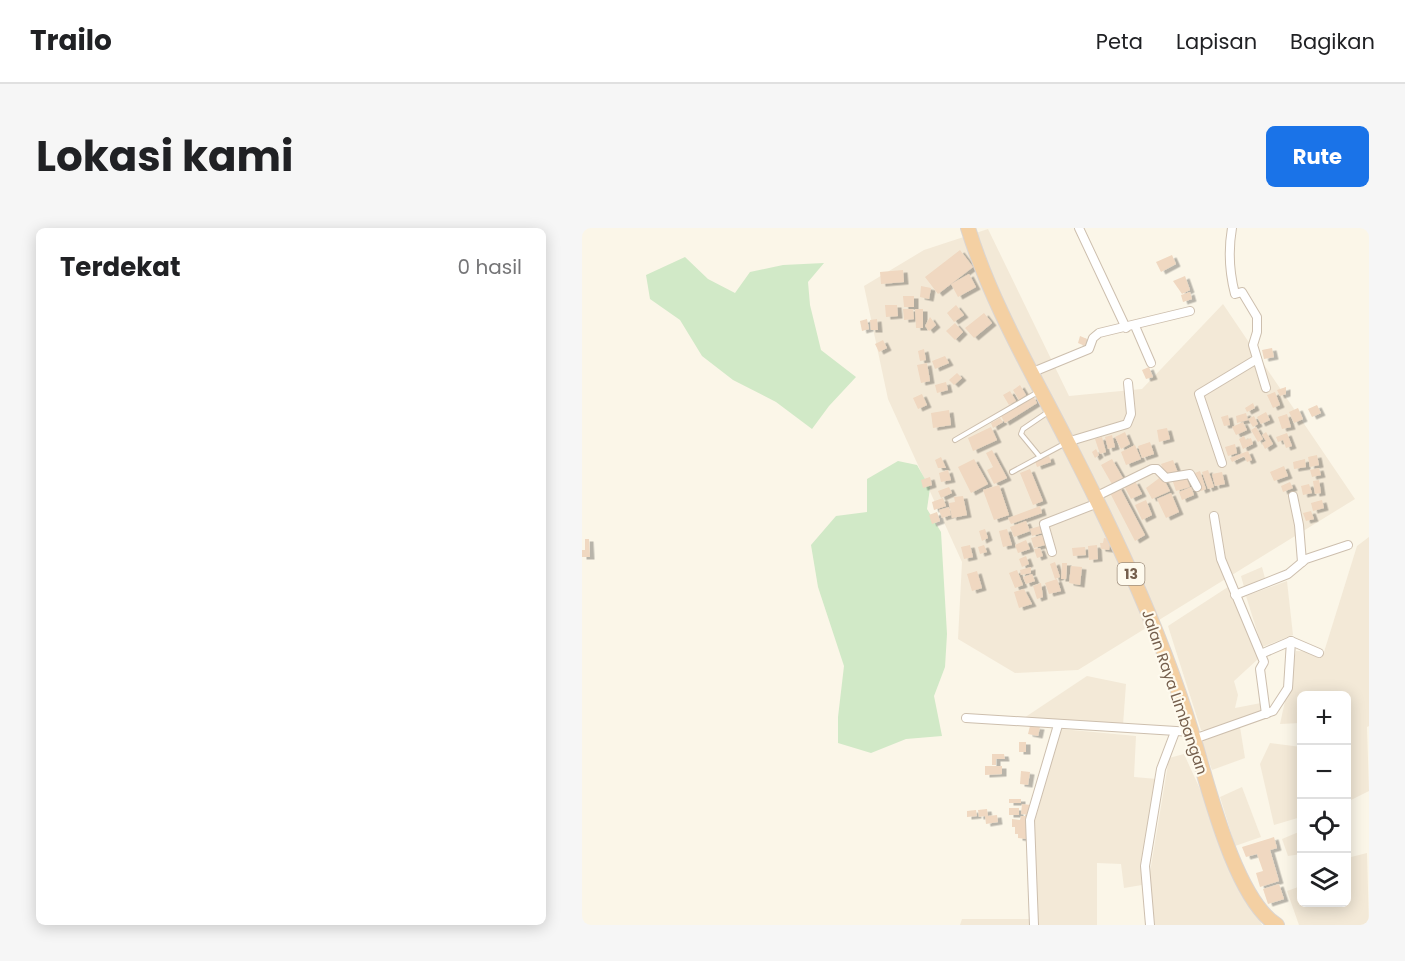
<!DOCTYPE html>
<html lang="id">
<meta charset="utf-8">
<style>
:root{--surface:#fff;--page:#f6f6f6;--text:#202124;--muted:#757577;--line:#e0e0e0;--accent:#1a73e8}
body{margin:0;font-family:Poppins,sans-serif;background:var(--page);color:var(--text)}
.controls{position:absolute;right:18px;bottom:18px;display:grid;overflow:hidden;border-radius:9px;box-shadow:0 3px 15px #0003}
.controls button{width:54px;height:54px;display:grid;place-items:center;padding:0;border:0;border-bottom:2px solid var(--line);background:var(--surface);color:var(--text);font:30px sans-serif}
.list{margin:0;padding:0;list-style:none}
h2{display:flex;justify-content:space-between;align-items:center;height:78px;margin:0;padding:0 24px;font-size:26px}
h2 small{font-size:20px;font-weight:400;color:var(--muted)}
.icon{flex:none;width:33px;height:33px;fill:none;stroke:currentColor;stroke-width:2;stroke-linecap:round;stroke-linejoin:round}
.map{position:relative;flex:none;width:787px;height:697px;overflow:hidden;border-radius:9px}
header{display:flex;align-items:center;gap:36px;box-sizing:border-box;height:84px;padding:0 30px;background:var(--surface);border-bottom:2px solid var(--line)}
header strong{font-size:28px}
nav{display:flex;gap:33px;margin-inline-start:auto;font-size:21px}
.intro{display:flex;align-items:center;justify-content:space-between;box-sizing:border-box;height:144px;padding:0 36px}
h1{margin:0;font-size:42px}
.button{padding:15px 27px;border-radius:9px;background:var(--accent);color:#fff;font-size:21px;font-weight:700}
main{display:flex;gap:36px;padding:0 36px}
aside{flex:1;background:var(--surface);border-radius:9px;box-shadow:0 3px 15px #0003}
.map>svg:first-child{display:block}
</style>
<header>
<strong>Trailo</strong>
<nav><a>Peta</a><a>Lapisan</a><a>Bagikan</a></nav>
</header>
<div class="intro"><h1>Lokasi kami</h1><a class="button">Rute</a></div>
<main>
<aside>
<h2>Terdekat<small>0 hasil</small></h2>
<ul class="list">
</ul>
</aside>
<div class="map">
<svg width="787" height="697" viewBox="0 0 787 697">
<defs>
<filter id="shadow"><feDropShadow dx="4.5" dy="2.5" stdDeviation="0" flood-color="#0004"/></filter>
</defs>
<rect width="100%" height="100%" fill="#fbf6e8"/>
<g fill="#f3e9d7">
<path d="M406,1L487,168L560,161L641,76L773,271L496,442L433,445L376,411L380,334L306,171L282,58L342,22Z"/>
<path d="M787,309V498L785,499L787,563L765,574L764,467H720L719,495L698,496L714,423L742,424L775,318Z"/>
<path d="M680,339L684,354L662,359L659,348Z"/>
<path d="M705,353L711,407L680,419L664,368Z"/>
<path d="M649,357L676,431L652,453L656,467L653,480L679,475V484L629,502H619L586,398Z"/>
<path d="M505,448L544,456L541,497L442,490Z"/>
<path d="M658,499L663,530L630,542L618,509Z"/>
<path d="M479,501L554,508L552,549L575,551L560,657L542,660L539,636L515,635V697H456L452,596Z"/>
<path d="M688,515L719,519V589L692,597L678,536Z"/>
<path d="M602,526L680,697H573L567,650L587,530Z"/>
<path d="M660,559L679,609L653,618L638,569Z"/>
<path d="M719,603V626L706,628L700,611Z"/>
<path d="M785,625L787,697H717L705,663L719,658L720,674H764L765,630Z"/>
<path d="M380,691H448V697H378Z"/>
</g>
<g fill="#d1e9c7">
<path d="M103,29L126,51L153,65L168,44L201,37L242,35L226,54L228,77L239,122L274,149L247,178L230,201L194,174L151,152L120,128L98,92L68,71L64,47Z"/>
<path d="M316,233L335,237L348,260L345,281L359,304L365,406L363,439L352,468L360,508L324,511L289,525L256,515V489L262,438L236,359L229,317L254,288L285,284V251Z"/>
</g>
<g fill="#f0d8c1" filter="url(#shadow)">
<path d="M378,22L391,39L356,66L343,49Z"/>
<path d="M590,27L594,36L579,44L574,34Z"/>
<path d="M321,42L322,54L299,56L298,44Z"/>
<path d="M387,46L394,59L376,69L369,56Z"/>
<path d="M603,48L608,62L600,66L591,53Z"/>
<path d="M339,58L349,60L347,71L338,69Z"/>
<path d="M608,64L610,71L601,74L599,67Z"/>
<path d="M321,68H332V79H322Z"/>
<path d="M303,77H315L316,88L304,89Z"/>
<path d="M374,77L382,87L372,94L365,85Z"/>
<path d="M321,81H331L332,91L322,92Z"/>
<path d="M333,81H341V100H334Z"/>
<path d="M402,85L410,95L392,110L383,100Z"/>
<path d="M348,89L354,97L347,103L343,98Z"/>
<path d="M285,91L287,101L280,103L278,93Z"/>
<path d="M295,91L296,102H289L288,92Z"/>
<path d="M373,95L381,104L373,112L364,103Z"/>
<path d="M498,108L505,111L503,118L496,115Z"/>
<path d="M301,112L305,120L297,124L293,116Z"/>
<path d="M690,120L692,129L682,131L680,122Z"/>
<path d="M342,121L344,132L338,133L336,123Z"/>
<path d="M363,128L367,135L353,141L350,133Z"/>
<path d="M345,135L348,153L339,155L335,137Z"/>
<path d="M567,139L571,149L564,151L560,142Z"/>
<path d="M375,145L380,150L372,157L367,152Z"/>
<path d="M364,154L366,162L355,165L353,157Z"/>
<path d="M438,157L444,167L437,172L431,162Z"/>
<path d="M704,159V166L698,168L695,162Z"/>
<path d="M428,163L434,173L427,177L421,167Z"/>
<path d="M693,164L698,177L691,180L685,167Z"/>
<path d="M340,166L345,177L336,181L331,170Z"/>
<path d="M451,168L455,175L423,195L419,188Z"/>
<path d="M671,175L673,180L665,184L663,180Z"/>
<path d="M735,177L739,185L730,189L726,181Z"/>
<path d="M716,180L721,191L712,195L707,184Z"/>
<path d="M367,182L369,197L351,200L349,185Z"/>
<path d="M684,184L688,192L679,196L675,189Z"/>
<path d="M664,185L666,192L655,195L654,188Z"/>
<path d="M705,186L709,199L700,201L696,189Z"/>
<path d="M646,187L648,197L642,198L639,189Z"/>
<path d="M672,188L676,196L671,199L666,191Z"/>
<path d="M418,190L421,194L411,200L409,195Z"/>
<path d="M661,194L665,202L654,207L650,199Z"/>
<path d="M409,199L415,212L391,223L386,210Z"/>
<path d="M674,199L681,211L676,214L669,202Z"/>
<path d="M585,200L588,211L577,214L575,202Z"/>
<path d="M543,204L548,216L539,221L533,209Z"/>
<path d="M684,204L691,216L683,221L680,215L684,213L680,207Z"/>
<path d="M705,205L710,218L704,220L701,212L696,214L694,209Z"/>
<path d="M530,207L533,219L526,221L523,209Z"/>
<path d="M662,208L664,212L669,210L671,216L661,221L657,211Z"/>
<path d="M520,209L524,224L518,226L513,211Z"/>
<path d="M568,214L572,226L560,230L556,218Z"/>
<path d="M653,216L655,225L646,228L643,219Z"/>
<path d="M553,217L559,231L544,237L539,224Z"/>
<path d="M514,221L517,227L513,230L510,224Z"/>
<path d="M410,222L425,250L412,256L405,242L411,239L404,225Z"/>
<path d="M666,223L670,232L665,234L662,228L650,234L648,230Z"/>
<path d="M735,227L737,237L728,239L726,229Z"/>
<path d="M467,228L469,234L455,239L453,233Z"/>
<path d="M359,229L364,240H356L353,232Z"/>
<path d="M392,231L406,256L389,265L376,239Z"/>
<path d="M530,231L542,252L531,258L519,237Z"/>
<path d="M723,231L724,239L712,241L711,234Z"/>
<path d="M591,232L596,245L584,249L579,236Z"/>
<path d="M702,238L706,248L692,253L688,244Z"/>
<path d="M737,240L739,247L730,249L728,242Z"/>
<path d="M448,241L461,273L451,277L438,245Z"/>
<path d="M366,242L369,252L359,254L357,245Z"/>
<path d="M626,242L632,259L626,261L620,244Z"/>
<path d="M618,243L624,261L619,263L613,245Z"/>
<path d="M640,244L643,256L633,258L630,246Z"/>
<path d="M603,247L608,259L594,263L590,251Z"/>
<path d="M580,248L588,263L570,271L564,260Z"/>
<path d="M348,249L350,257L341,260L339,252Z"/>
<path d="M737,252L739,265L733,266L731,253Z"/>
<path d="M553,253L560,266L549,271L542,258Z"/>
<path d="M708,254L711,260L701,264L699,258Z"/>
<path d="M727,256L730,265L721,267L719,258Z"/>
<path d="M417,257L427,287L412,292L401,262Z"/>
<path d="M537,258L563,307L553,313L527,263Z"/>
<path d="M367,259L370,265L359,270L356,263Z"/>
<path d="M609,259L612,267L600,272L597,264Z"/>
<path d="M589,265L597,284L584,290L575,271Z"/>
<path d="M381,268L385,287L370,290L367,275L373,274L372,269Z"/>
<path d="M361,270L364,278L352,282L350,274Z"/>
<path d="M564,272L570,287L560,292L553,277Z"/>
<path d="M740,272L742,280L731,283L729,275Z"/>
<path d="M458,278L460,285L429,296L426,290Z"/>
<path d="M367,279L369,287L360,290L357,282Z"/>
<path d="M729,283L732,291L724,293L721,285Z"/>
<path d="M355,284L358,293L350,296L347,287Z"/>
<path d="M444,293L448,303L432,309L428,299Z"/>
<path d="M458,298L460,305L450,308L448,301Z"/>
<path d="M403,301L406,310L400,313L397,303Z"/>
<path d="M425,301L430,317L421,319L417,303Z"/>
<path d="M460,307L463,317L452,320L449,310Z"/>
<path d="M522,310L529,311L527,322L519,321L518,315H521Z"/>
<path d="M3,311H7L8,329H0V322H3Z"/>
<path d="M444,312L448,321L436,325L433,317Z"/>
<path d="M388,317L391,329L382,331L379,319Z"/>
<path d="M402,317L405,324L398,326L396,319Z"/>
<path d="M515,317L516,331L507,332L506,318Z"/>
<path d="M503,319L504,327L491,328L490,320Z"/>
<path d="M458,320L461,328L455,330L452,321Z"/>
<path d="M444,328L447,336L440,339L437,331Z"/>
<path d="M473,334L478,349L473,351L468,336Z"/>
<path d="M480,335H485L484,351H479Z"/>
<path d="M489,338L500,339L498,357L487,355Z"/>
<path d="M449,339V345L439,347L438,342Z"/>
<path d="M435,342L441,357L433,360L427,345Z"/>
<path d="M395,343L400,360L390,363L385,346Z"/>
<path d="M450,346L453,353L444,356L441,349Z"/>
<path d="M475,351L479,363L467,366L463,355Z"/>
<path d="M459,355L461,369L455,371L451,358Z"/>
<path d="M442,361L450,376L437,380L432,364Z"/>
<path d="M448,498L458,499L456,508L446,506Z"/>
<rect x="437" y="514" width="7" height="10"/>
<path d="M410,526H422L423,531H414V537H410Z"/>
<path d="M403,538H420V546L403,547Z"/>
<path d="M439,543L448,544L446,557L438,556Z"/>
<rect x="427" y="571" width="12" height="4"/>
<path d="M440,576L449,577L448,587L439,586Z"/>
<rect x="427" y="580" width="10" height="7"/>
<path d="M405,581L406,588L415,587L416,594L404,596L403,588L397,589L396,582Z"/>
<path d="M394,582L395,588L385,589V583Z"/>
<path d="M439,588H446L444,611L436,610V606H433V599H430V591L438,592Z"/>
<path d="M692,609L695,620L688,622L697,653L678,659L674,645L681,643L675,626L664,629L660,619Z"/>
<path d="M697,656L702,671L686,676L681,661Z"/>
</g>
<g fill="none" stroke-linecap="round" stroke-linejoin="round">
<defs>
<g id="service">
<path d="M373,212L456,164"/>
<path d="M458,229L439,206L441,201L466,184"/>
<path d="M430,244L482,216"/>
</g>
<g id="minor">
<path d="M497,0L544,100"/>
<path d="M650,0C646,23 647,43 653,66L660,64L675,89V104L671,117L684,160"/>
<path d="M553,98L569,135"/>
<path d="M451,144L507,121L511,110L517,105L608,83"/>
<path d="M485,214L545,196L549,186L546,155"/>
<path d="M640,235L617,166L675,131"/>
<path d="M711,268L717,297L720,334"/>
<path d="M513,269L570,241H575L584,250L608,246L615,259"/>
<path d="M632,288L639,331L682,434L678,441L684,486"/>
<path d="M470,324L462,296L516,275"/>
<path d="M653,367L706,346L724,331L766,317"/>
<path d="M679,426L709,413L737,425"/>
<path d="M384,490L610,504"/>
<path d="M612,511L691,483L706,460L709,413"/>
<path d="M452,697L448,592L476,497"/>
<path d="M568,697L563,638L579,541L593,504"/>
</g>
<path id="trunk" d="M386,0C409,75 450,144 485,213C536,312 584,415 615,522C628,566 655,673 695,697"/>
</defs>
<use href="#service" stroke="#cdbfae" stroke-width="6"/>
<use href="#minor" stroke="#cdbfae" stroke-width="10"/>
<use href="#trunk" stroke="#dbd5d1" stroke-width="16"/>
<use href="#service" stroke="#fff" stroke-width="4"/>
<use href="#minor" stroke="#fff" stroke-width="8"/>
<use href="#trunk" stroke="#f4d0a3" stroke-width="14"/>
</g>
<g text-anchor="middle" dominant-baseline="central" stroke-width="4.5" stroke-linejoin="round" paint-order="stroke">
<rect fill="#fefaee" stroke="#9e8e7d" stroke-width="1.5" x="535.5" y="335" width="27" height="22" rx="4.5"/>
<g font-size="14" font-weight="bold" fill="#755f4d">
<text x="549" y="346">13</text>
</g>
<g font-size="15" fill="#755f4d" stroke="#fefaee">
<text transform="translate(593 464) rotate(71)">Jalan Raya Limbangan</text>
</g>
</g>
</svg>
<div class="controls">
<button>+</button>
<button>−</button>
<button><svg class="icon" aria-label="locate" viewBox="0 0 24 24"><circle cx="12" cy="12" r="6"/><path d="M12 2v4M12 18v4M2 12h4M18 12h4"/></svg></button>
<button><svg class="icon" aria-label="layers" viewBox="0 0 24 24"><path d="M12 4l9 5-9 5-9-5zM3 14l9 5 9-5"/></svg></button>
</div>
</div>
</main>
